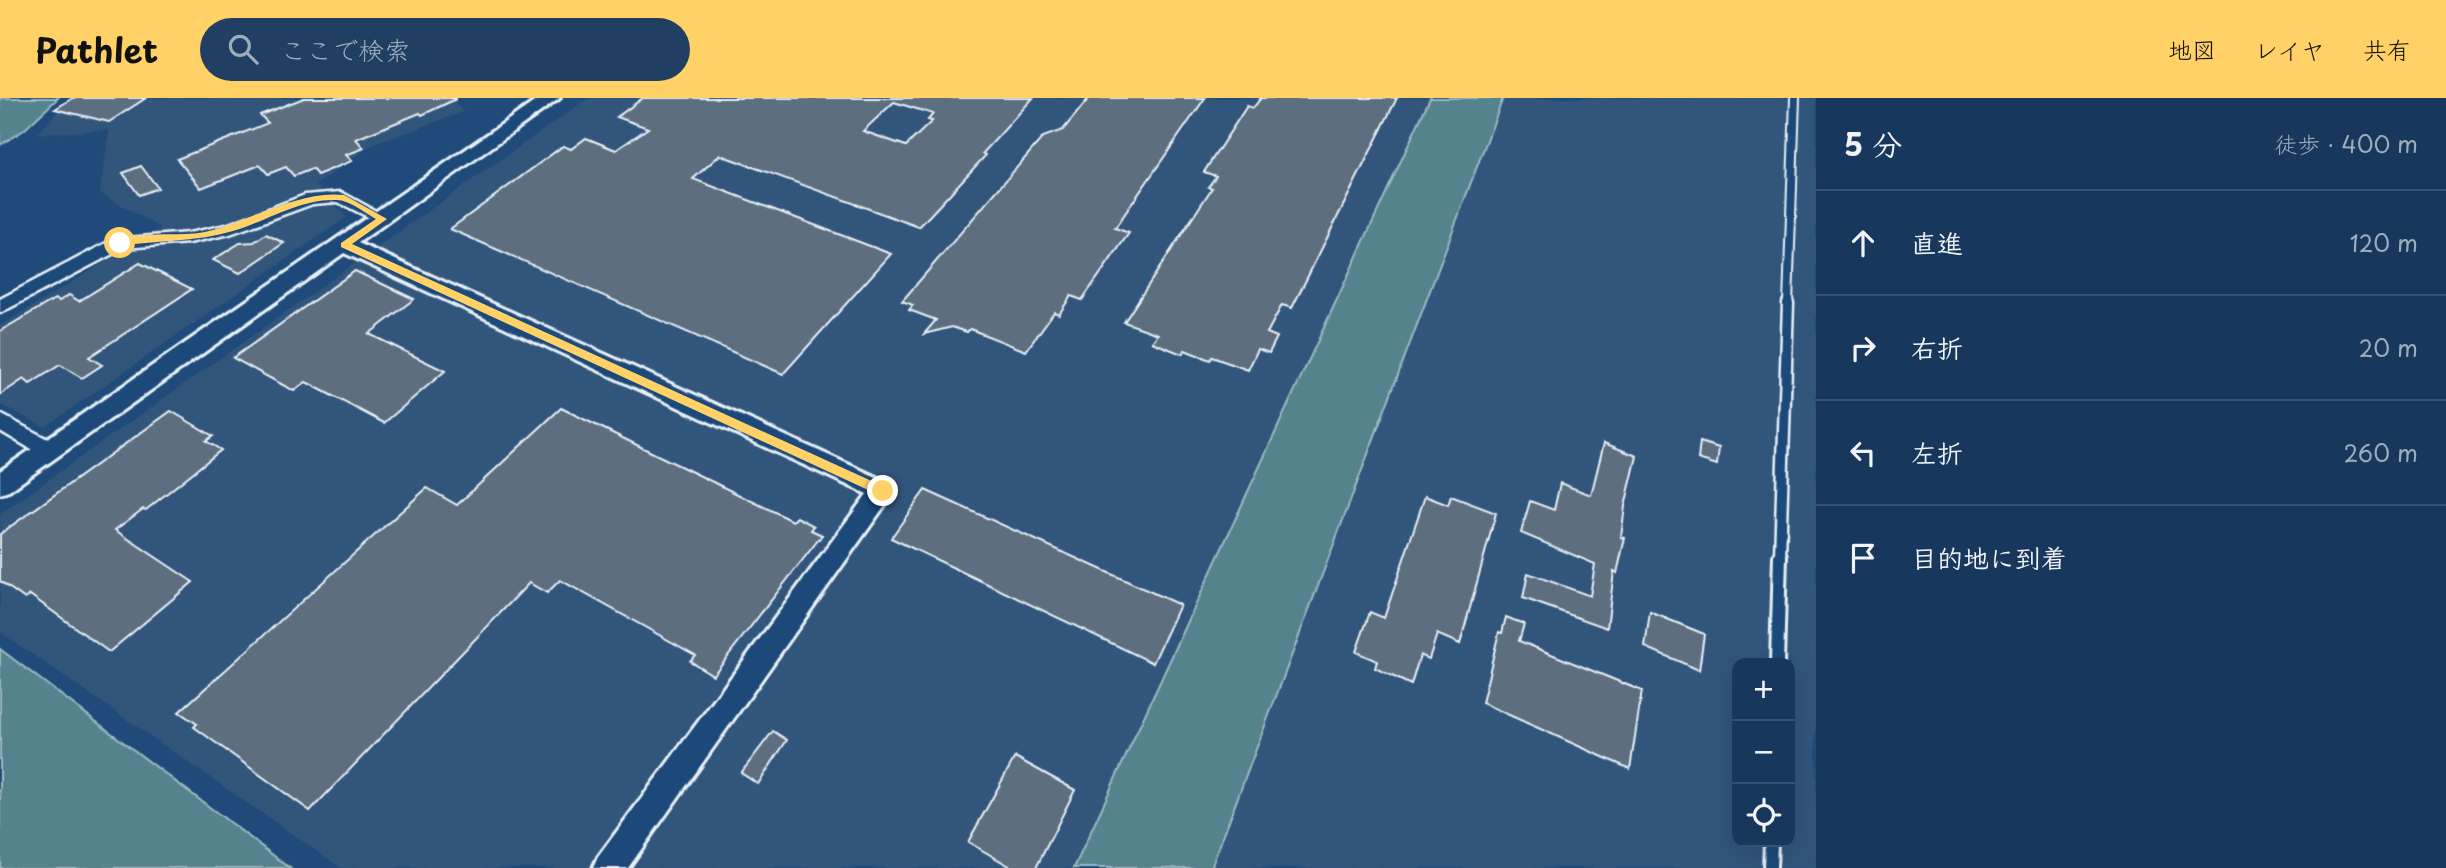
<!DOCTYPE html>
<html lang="ja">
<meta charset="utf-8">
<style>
:root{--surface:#17385c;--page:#203f62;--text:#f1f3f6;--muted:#9eacbb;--line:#365272;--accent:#ffd166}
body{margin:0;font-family:"Playpen Sans","Klee One",sans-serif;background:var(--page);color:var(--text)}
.controls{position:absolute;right:21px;bottom:21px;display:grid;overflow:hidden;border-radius:14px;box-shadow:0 7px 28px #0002}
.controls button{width:63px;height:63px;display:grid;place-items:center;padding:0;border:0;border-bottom:2px solid var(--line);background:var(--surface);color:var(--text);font:35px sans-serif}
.stop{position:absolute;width:21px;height:21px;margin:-16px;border:5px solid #ffd166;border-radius:50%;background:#fff}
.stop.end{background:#ffd166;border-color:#fff;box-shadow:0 2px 7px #0008}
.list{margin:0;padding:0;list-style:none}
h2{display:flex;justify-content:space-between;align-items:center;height:91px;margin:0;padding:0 28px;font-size:30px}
h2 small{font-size:23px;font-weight:400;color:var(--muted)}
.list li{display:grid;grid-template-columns:46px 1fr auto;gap:21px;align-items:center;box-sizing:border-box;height:105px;padding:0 28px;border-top:2px solid var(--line)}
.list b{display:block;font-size:26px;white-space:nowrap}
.list em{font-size:23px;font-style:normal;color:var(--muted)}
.icon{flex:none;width:38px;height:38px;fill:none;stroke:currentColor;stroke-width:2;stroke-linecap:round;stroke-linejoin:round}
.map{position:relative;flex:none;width:1816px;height:770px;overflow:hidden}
header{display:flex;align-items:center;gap:42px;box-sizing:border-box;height:98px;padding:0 35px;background:var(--accent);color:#111}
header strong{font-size:33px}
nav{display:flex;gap:38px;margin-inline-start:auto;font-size:24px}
.search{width:490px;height:63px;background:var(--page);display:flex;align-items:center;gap:18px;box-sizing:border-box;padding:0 24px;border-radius:38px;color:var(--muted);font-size:26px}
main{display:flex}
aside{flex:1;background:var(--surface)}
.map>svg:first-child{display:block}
</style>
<header>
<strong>Pathlet</strong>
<div class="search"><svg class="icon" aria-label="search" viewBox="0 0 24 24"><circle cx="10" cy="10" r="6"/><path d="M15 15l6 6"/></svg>ここで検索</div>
<nav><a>地図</a><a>レイヤ</a><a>共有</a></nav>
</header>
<main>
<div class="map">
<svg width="1816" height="770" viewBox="0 0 1816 770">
<rect width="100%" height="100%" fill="#1f4a7a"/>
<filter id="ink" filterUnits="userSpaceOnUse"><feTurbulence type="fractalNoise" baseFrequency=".0143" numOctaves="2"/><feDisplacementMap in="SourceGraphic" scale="14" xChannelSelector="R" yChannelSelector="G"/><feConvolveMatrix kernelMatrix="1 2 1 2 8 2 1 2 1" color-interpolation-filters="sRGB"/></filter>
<g filter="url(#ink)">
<g fill="#32557b" fill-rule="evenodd">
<path d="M70,0H450L463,14L372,47L316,87L347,119L45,329L0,306V228L161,130L100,95L109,32L37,36Z"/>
<path d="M588,0H1430L1074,770H341L0,534V416Z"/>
<path d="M1503,0H1816V770H1211ZM1737,565H1790V744H1737Z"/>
</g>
<g fill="#54838d" stroke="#9ebac2" stroke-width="2">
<path d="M0,0H58L24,32L0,47Z"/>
<path d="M1430,0H1503L1211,770H1074Z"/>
<path d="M0,551L290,770H0Z"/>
</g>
<g fill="#5d6e7e" stroke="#e8f1f8" stroke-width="2" fill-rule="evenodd">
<path d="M73,0H146L109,24L55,11Z"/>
<path d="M304,0H456V1L422,17L420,15L356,41L364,50L346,57L352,63L317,77L312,71L294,78L286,69L268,76L260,67L201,90L177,61L268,25L260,17Z"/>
<path d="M643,0H1033L983,55L986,57L919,129L720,57L693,81L891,156L783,276L450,131L563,48L571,51L586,40L616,52L648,30L617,19ZM894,4L933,16L928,22L932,23L906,48L863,33Z"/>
<path d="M1089,0H1205L1115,130L1129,135L1082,202L1071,198L1059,216L1054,214L1026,253L970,231L967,234L952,229L924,236L936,222L909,212L913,207L902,203L1043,39L1063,32Z"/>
<path d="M1261,0H1397L1292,210L1282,207L1267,235L1277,239L1269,255L1258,251L1248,272L1212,259L1210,262L1185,252L1182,256L1152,244L1158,236L1124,224L1212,90L1208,89L1216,78L1204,74L1247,8L1253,10Z"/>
<path d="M141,68L158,90L139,97L123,75Z"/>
<path d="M266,136L284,145L240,175L213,162L240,145L254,144Z"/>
<path d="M140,165L192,191L89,259L102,267L82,280L60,267L30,286L24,281L0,297V233L55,201L59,203L69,197L79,203Z"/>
<path d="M355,173L414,201L369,236L445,273L384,325L306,284L294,293L233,260Z"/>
<path d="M561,310L793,423L797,419L814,428L811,432L822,437L713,577L690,563L695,557L560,482L547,495L529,485L310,713L194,629L197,626L179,614L427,390L457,407Z"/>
<path d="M171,313L213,338L206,343L221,352L146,412L143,411L115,432L193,484L109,554L30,497L25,501L0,483V436Z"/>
<path d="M1700,344L1719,350L1717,367L1698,361Z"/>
<path d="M1604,345L1637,358L1625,408L1621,439L1625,440L1617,475L1614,473L1607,530L1523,500L1528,475L1590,498L1595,466L1521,435L1530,403L1554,412L1560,385L1591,397Z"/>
<path d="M925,392L1180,507L1153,565L891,440Z"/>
<path d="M1425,398L1448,407L1451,398L1496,415L1460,546L1437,536L1429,561L1420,557L1411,587L1375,570L1377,563L1356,554L1370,514L1384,520Z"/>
<path d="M1650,514L1704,536L1699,572L1645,549Z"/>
<path d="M1506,519L1524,526L1519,543L1642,593L1630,671L1482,605L1499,534L1502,535Z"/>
<path d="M773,633L787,642L758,686L741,675Z"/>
<path d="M1015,659L1075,692L1036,770H1013L968,744Z"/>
</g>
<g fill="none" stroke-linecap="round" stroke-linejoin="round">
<defs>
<path id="service-far2" d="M1788,206L1795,0"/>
<path id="service-far1" d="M1780,459L1788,205"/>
<g id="service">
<path d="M1777,565L1780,458"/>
<path d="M1770,770L1771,744"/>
</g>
<g id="minor">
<path d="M341,94L390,121L382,126L338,104L313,106L230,136L189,145L124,150L0,215V201L114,141L189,135L226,127L305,97Z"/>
<path d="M0,316L57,346L60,352L57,358H43L0,333Z"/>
</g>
<path id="tertiary" d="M540,0H560L358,145L892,386L895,393L628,770H593L598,759L867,396L344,155L9,393L0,396V373Z"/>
</defs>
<use href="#service-far2" stroke="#e8f1f8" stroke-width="12"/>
<use href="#service-far1" stroke="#e8f1f8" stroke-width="15"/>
<use href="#service" stroke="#e8f1f8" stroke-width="18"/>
<use href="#minor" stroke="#e8f1f8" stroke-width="5"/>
<use href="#tertiary" stroke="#e8f1f8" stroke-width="6"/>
<use href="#service-far2" stroke="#1f4a7a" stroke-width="8"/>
<use href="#service-far1" stroke="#1f4a7a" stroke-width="10"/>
<use href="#service" stroke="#1f4a7a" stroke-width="12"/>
<use href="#minor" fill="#1f4a7a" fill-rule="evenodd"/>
<use href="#tertiary" fill="#1f4a7a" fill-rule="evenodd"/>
</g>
</g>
<path fill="#ffd166" d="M344,97L387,121L352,146L887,390V397H879L341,149V145L376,121C365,115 349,102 337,102C301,100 267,123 233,133C196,144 158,142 120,148L116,145C135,132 181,139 205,134C250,124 298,92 344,97Z"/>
</svg>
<div class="controls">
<button>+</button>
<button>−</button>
<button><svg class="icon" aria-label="locate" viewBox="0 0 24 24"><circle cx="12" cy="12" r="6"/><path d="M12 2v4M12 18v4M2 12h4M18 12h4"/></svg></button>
</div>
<div class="stop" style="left:120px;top:145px"></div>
<div class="stop end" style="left:883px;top:393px"></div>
</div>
<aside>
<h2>5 分<small>徒歩 · 400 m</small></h2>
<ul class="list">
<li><svg class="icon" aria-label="ahead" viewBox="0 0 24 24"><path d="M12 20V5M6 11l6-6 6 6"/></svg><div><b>直進</b></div><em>120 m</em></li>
<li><svg class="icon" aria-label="right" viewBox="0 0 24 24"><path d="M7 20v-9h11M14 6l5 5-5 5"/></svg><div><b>右折</b></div><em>20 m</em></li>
<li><svg class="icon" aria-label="left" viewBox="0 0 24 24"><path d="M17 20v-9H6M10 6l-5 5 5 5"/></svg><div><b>左折</b></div><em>260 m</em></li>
<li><svg class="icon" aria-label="arrive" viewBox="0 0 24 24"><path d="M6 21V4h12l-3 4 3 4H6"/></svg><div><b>目的地に到着</b></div></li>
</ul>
</aside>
</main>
